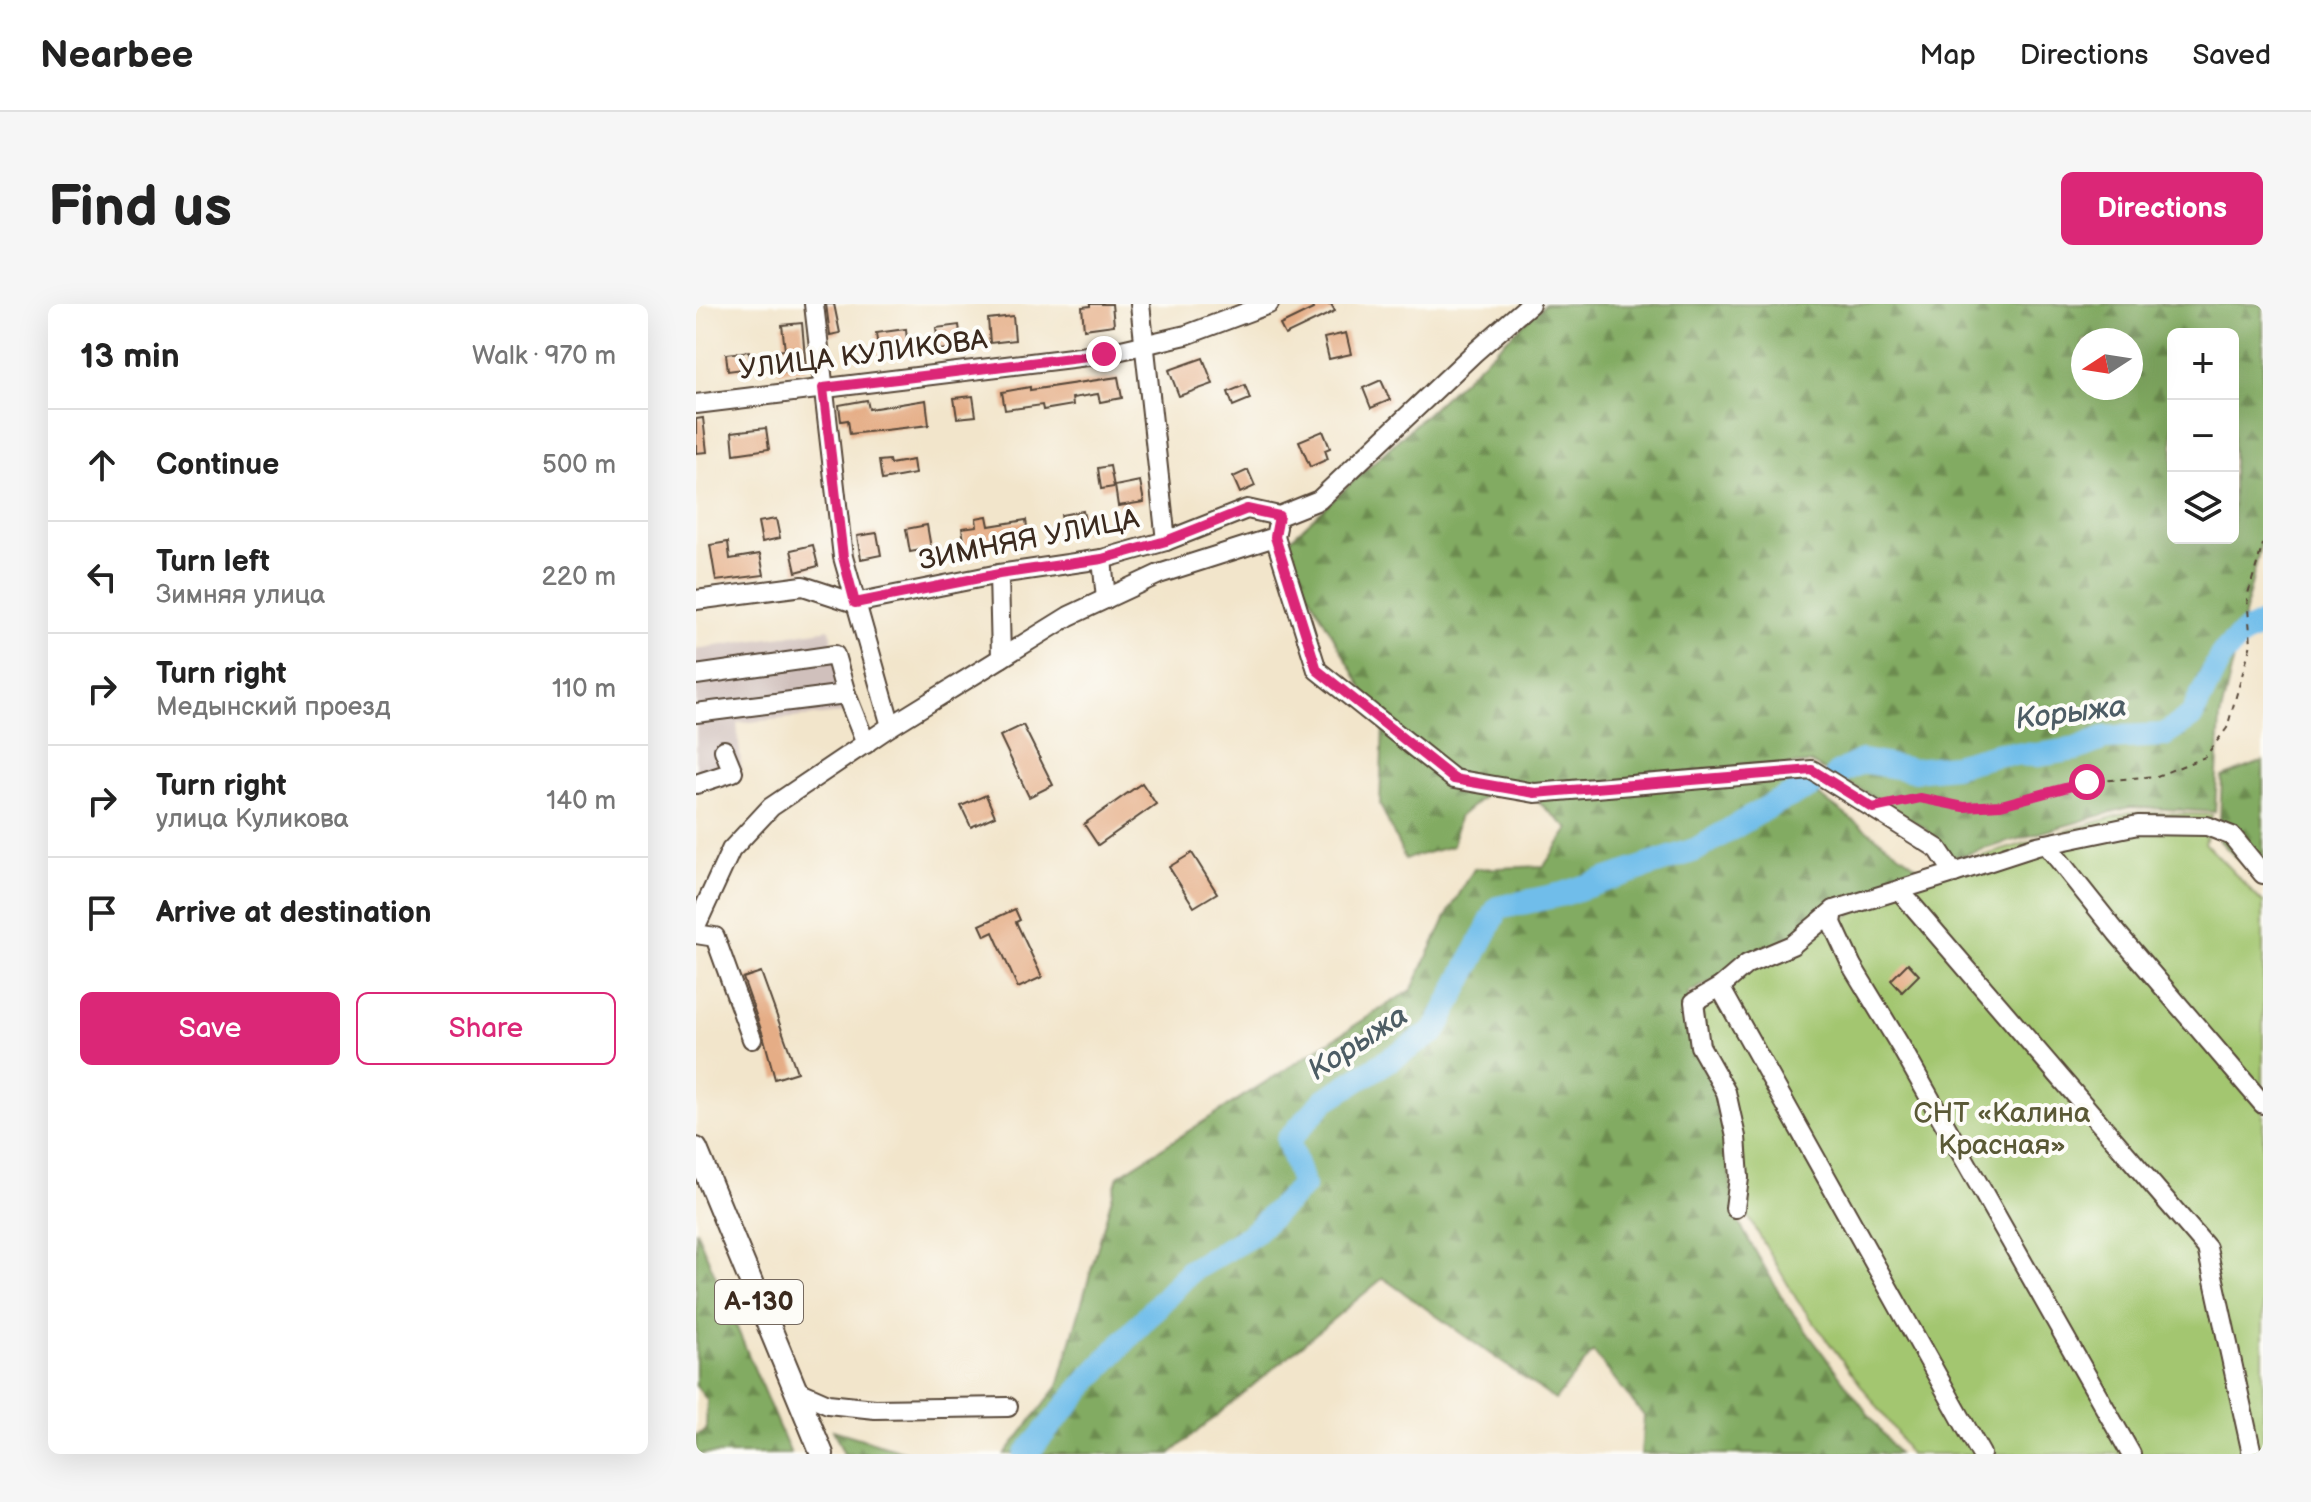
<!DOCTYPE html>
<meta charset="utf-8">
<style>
:root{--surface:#fff;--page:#f6f6f6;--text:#222;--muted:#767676;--line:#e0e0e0;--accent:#db2777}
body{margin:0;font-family:"Balsamiq Sans",sans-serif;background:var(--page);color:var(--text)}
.controls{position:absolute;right:24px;top:24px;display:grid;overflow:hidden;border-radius:12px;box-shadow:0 8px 32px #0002}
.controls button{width:72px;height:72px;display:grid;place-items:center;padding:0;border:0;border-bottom:2px solid var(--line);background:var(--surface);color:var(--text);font:40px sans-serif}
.compass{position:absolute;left:1375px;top:24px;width:72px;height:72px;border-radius:50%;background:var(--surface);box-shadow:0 8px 32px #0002;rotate:258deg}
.stop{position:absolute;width:24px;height:24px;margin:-18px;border:6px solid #db2777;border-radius:50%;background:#fff}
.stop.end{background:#db2777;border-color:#fff;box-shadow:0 2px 8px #0008}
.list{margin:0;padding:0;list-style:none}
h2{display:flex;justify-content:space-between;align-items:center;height:104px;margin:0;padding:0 32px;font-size:34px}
h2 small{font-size:26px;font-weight:400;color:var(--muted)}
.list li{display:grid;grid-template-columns:52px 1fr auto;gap:24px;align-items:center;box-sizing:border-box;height:112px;padding:0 32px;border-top:2px solid var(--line)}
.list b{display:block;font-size:30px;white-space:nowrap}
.list p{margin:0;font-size:26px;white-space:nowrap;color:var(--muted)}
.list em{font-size:26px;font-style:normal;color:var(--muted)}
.actions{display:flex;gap:16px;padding:24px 32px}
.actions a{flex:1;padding:18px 0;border:2px solid var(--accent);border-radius:12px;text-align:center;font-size:28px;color:var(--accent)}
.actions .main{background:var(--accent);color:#fff}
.icon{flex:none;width:44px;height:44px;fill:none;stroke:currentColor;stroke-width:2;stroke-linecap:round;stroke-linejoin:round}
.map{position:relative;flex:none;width:1567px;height:1150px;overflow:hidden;border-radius:12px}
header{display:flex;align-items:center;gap:48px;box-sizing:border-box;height:112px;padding:0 40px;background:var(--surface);border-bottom:2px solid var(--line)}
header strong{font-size:38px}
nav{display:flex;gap:44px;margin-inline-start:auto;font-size:28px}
.intro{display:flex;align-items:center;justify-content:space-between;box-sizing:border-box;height:192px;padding:0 48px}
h1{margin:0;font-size:56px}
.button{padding:20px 36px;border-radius:12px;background:var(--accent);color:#fff;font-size:28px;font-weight:700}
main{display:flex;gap:48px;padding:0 48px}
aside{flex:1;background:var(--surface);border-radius:12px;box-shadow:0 8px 32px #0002}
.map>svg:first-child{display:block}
</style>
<header>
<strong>Nearbee</strong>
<nav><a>Map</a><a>Directions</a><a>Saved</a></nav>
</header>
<div class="intro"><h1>Find us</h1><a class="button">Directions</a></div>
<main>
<aside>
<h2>13 min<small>Walk · 970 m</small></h2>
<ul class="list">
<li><svg class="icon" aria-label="ahead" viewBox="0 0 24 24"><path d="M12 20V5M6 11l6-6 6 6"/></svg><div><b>Continue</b></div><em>500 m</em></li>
<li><svg class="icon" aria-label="left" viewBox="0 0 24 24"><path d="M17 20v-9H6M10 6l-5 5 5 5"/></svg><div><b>Turn left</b><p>Зимняя улица</p></div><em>220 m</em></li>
<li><svg class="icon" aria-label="right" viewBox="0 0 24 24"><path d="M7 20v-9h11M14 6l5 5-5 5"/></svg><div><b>Turn right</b><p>Медынский проезд</p></div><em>110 m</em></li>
<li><svg class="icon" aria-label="right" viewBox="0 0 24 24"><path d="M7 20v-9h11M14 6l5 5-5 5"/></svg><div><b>Turn right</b><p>улица Куликова</p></div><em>140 m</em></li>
<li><svg class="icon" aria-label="arrive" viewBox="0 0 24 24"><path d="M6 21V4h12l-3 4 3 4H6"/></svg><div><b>Arrive at destination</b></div></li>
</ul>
<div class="actions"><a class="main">Save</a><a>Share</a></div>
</aside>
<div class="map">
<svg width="1567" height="1150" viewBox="0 0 1567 1150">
<defs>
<pattern id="forest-firs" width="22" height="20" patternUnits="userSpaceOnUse" patternTransform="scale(2)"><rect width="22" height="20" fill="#82ab62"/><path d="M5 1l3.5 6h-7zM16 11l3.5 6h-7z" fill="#6c8b50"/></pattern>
</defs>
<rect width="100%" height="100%" fill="#fdfcf7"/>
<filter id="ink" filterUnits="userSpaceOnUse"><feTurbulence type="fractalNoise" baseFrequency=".0125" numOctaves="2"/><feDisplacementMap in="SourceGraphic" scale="16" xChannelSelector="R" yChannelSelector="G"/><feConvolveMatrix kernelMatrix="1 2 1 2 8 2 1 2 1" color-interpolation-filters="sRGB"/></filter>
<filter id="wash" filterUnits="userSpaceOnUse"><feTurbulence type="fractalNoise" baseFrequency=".006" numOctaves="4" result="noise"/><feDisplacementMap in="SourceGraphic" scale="32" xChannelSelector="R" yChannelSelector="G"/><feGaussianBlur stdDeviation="1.8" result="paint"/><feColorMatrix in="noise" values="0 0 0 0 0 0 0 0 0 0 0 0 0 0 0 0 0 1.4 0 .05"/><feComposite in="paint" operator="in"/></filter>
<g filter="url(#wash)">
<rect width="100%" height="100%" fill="#f2e5cb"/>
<path fill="#d0c0bc" d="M134,325L148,409L41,419L46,471L0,488V345Z"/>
<g fill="url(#forest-firs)" stroke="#5e6a40" stroke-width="2" fill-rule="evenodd">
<path d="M849,0H1567V230L1524,414L1519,508L1434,503L1257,554L1230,525L1175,491L1115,459L793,488L763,513L757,542L709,555L684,500L687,420L586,243ZM1477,30H1537V234H1477ZM1387,36H1435V84H1387Z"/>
<path d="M1567,457V582L1523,536L1526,473Z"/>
<path d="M1103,477L1230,569L992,689L991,728L1022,796L1040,914L1090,1000L1202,1150H945L948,1112L897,1048L859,1096L687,974L474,1150H309L362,1082L422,872L716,685L750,613L778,565L848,562L873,525L840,496L962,484Z"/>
<path d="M0,926L81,1119L95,1150H0V1131L10,1127L11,1096L0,1082Z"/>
<path d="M137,1126L216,1150H148Z"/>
</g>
<path fill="#a3c66f" stroke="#6f7846" stroke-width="2" d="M1434,508L1516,511L1509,539L1567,599V1150H1213L1200,1128L1101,996L1052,912L1033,785L997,730L993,694L1112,634L1230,569Z"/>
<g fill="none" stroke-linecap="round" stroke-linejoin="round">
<g stroke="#6fbdea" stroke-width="24">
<path d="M1141,470L1166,457L1217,466L1258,462L1303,450L1343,451L1380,445L1408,434L1468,431L1495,413L1525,352L1548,329L1567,320"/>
<path d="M330,1150L395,1073L494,967L554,932L607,882L592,836L629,796L739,727L802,604L867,590L999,546L1079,499L1117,481"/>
</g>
</g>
<g id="blocks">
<g fill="#e5ad86">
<path d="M130,0H138L144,29L134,31Z"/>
<path d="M394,0H416L418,21L388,25L386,3L394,2Z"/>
<path d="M615,0H635L639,7L589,31L584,21L617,5Z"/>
<path d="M317,12L319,36L294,39L292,15Z"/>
<path d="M106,19L110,65L82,68L80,47L89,46L86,21Z"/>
<path d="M263,21L266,43L243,46L240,24Z"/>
<path d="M210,25L212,50L183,53L180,29Z"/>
<path d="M650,29L655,50L633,55L628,34Z"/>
<path d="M53,47L55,64L32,67L30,50Z"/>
<path d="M507,54L517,80L483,92L473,66Z"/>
<path d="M422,73L426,94L404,98L402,90L376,94L377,101L347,106L346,101L309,106L306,88L334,83V86Z"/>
<path d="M685,76L694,96L675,104L667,84Z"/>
<path d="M549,81L554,95L537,102L532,88Z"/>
<path d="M277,92L280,112L261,114L258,94Z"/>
<path d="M171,96L173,105L230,96L233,121L154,130L152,116L145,117L143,101Z"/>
<path d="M7,114L11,148L0,149V115Z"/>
<path d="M70,124L73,145L38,150L36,128Z"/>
<path d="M627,127L634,144L629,146L632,155L614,163L603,137Z"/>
<path d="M193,156L194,160L217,156L219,170L186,176L183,157Z"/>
<path d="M414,162L418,183L405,185L402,164Z"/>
<path d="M552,166L559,182L544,189L537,173Z"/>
<path d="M444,177L448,198L422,202L419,182Z"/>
<path d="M387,207L391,227L368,231L365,211Z"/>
<path d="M291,212L293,222L330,216L333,237L313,240V235L269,243L266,224L281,222L280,214Z"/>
<path d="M80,215L84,234L66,238L62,218Z"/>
<path d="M231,221L235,244L214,248L210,225Z"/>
<path d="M181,229L185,251L165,255L161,232Z"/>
<path d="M32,238L34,255L64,250L68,271L20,277L14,241Z"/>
<path d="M117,241L122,262L100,268L95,246Z"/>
<path d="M327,421L357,481L333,493L304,432Z"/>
<path d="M446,479L460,500L402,541L388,520Z"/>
<path d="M290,491L299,512L275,523L265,502Z"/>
<path d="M496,549L521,589L498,603L473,563Z"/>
<path d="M319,605L324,616L320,618L346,673L322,684L297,628L289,632L284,621Z"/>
<path d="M1212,659L1223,671L1206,688L1195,676Z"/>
<path d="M65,668L101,768L79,775L67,731L47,674Z"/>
</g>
</g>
</g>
<g filter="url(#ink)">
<use href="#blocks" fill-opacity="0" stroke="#564638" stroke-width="2"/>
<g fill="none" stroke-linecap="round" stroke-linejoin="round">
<defs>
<g id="minor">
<path d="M118,0L147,253L195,422"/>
<path d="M444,0L470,237"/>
<path d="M0,100L408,50L490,31L573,0"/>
<path d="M579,233L621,366L758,475L839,489L1116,466L1242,545L1258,569L1138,606L1136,619L1156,662L1205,743L1435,1150"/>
<path d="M406,255L410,295"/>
<path d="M303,270L305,354"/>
<path d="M0,296L107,282L159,299L303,270L406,255L470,237L551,205L583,212L623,196L778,49L834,0"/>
<path d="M0,371L139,351L150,390L170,440"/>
<path d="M0,409L150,390"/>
<path d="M0,480L37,468L28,446"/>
<path d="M1350,540L1421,629L1567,800"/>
<path d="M1258,569L1341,542L1442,521L1511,522L1536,532L1567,570"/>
<path d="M1204,587L1511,944L1556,1150"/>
<path d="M1138,606L1096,641L1051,660L1024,683L1285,1150"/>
<path d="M0,622L35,546L75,503L195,422L373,312L463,270L579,233L581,223"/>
<path d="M0,630L19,633L56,735"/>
<path d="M1024,683L998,698L1004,742L1030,788L1040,833L1043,874L1039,904"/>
<path d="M100,1086L132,1100L179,1105L312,1103"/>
</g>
<path id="major" d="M0,845L126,1150"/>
</defs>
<use href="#minor" stroke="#564638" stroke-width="22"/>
<use href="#major" stroke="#564638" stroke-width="26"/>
<path stroke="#564638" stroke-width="2" stroke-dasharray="6 6" stroke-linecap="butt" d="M1201,499L1224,494L1268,503L1305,501L1391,478L1461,472L1509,453L1531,424L1555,340L1551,293L1567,240"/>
<use href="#minor" stroke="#fff" stroke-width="18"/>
<use href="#major" stroke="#fff" stroke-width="22"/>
</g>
</g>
<g fill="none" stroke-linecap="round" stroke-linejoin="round" filter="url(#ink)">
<path stroke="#db2777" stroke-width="10" d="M408,50L127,84L147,253L159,299L303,270L406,255L470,237L551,205L583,212L579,233L621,366L758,475L839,489L1116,466L1177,504L1224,494L1268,503L1305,501L1391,478"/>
</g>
<g text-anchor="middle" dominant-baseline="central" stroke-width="8" stroke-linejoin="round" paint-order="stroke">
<rect fill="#fdfcf7" stroke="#75695f" stroke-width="2" x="19" y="976" width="88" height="44" rx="6"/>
<g font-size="26" font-weight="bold" fill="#3b2a1e">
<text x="63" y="998">А-130</text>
</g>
<g font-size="28" fill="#3b2a1e" stroke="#fdfcf7">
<text transform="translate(167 51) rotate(-7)">УЛИЦА КУЛИКОВА</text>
<text transform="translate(333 236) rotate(-11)">ЗИМНЯЯ УЛИЦА</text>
</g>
<g font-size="28" fill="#5a5936" stroke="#fdfcf7">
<text x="1306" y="809">СНТ «Калина<tspan x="1306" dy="32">Красная»</tspan></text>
</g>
<g font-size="30" font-style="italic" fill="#4d5d65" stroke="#fdfcf7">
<text transform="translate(1375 409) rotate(-7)">Корыжа</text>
<text transform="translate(662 739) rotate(-33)">Корыжа</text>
</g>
</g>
</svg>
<div class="controls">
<button>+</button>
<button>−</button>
<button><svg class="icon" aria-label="layers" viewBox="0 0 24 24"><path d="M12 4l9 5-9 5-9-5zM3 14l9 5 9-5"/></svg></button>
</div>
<svg class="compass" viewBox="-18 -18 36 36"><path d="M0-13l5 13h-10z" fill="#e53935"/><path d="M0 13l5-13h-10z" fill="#767676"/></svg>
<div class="stop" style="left:1391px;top:478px"></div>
<div class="stop end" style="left:408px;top:50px"></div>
</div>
</main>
